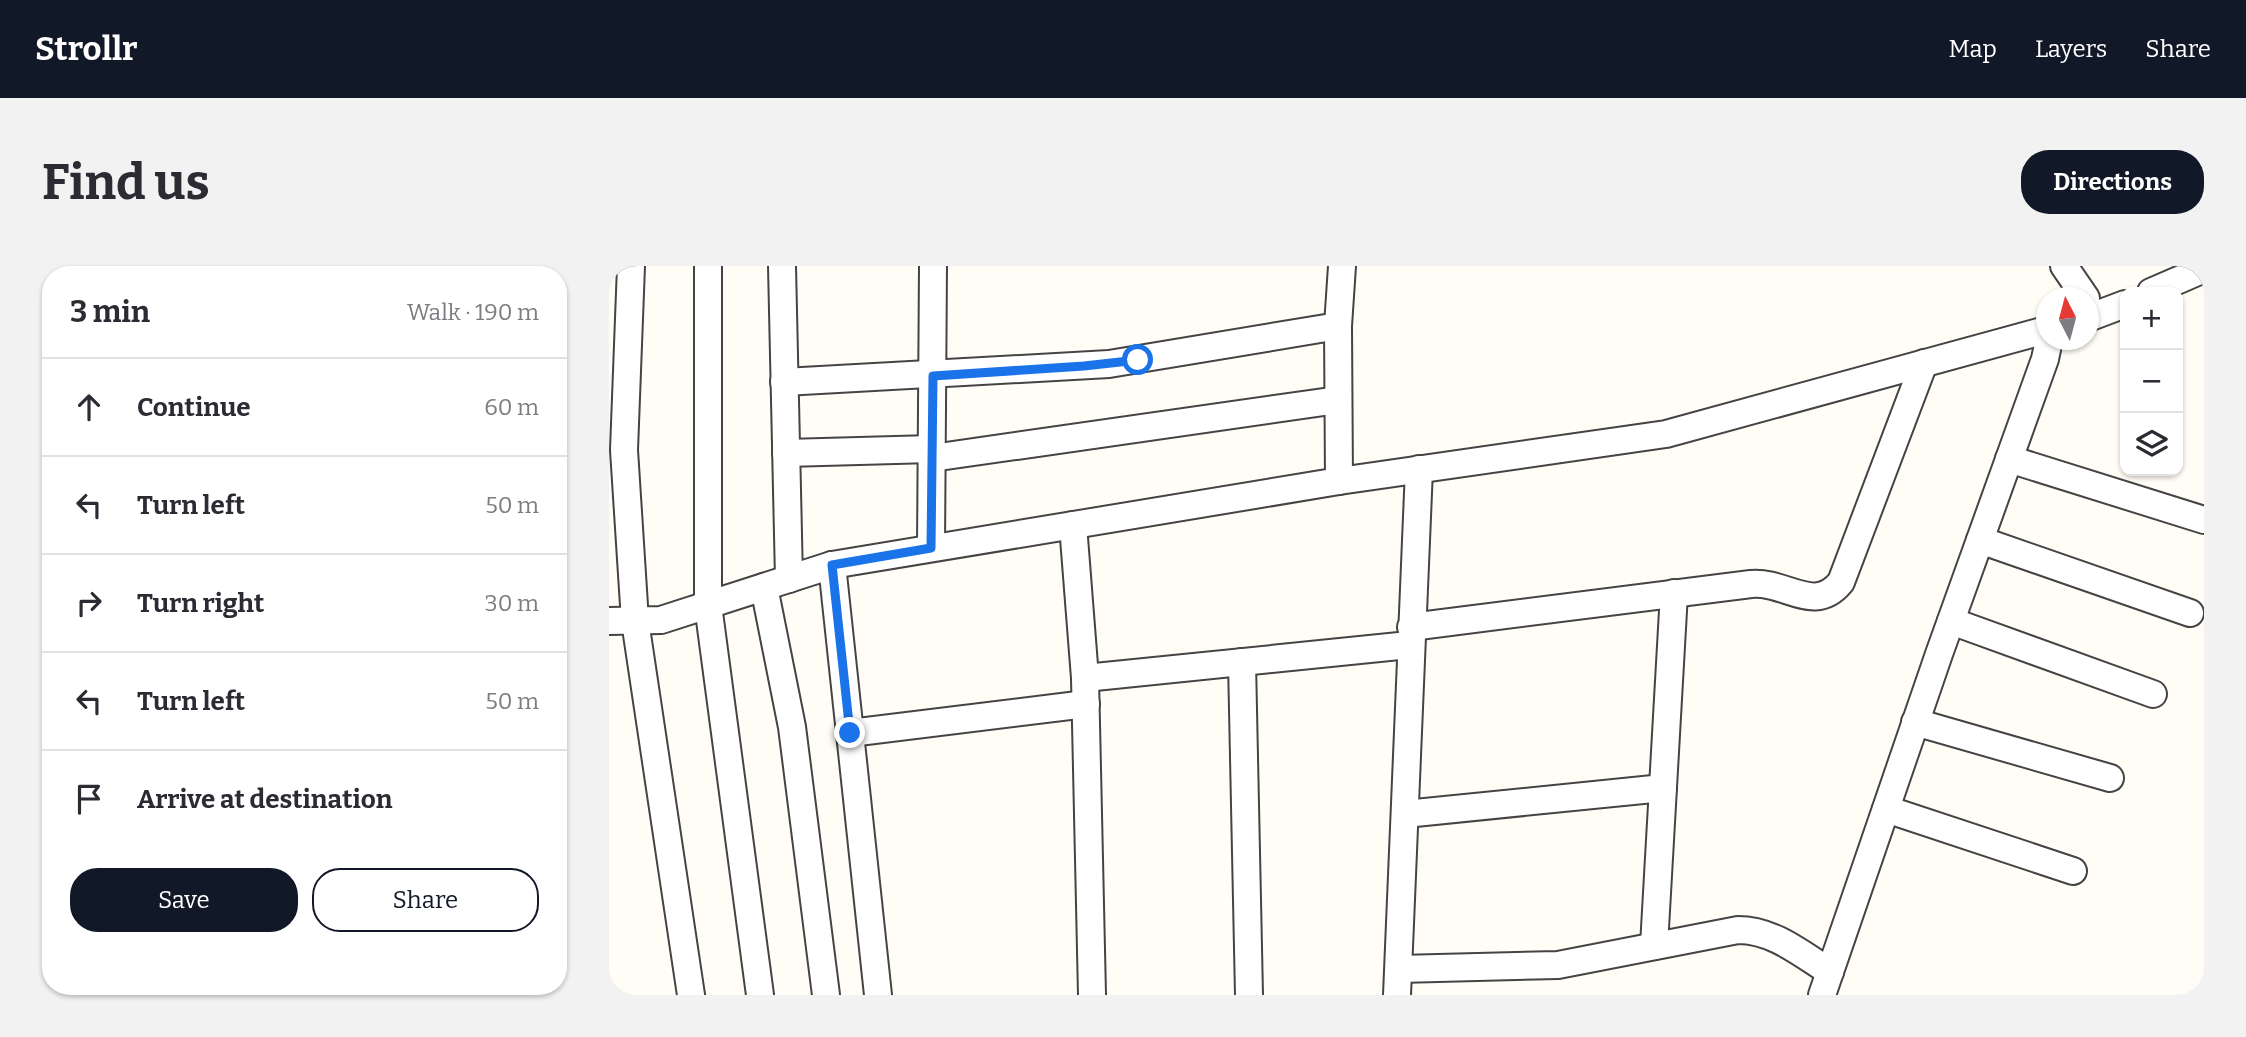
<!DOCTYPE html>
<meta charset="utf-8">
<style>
:root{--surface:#fff;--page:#f2f2f3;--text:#2b2b33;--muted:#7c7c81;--line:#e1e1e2;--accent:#111827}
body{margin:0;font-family:Bitter,serif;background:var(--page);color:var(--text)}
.controls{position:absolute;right:21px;top:21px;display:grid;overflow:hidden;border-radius:14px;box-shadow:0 2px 5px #0004}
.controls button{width:63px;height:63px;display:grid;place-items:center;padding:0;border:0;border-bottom:2px solid var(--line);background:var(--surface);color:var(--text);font:35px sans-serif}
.compass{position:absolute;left:1427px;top:21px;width:63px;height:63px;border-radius:50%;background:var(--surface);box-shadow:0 2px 5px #0004;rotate:354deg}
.stop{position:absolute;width:21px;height:21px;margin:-16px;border:5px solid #1a73e8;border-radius:50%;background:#fff}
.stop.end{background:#1a73e8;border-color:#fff;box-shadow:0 2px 7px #0008}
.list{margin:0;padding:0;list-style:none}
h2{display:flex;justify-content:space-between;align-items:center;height:91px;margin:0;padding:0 28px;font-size:30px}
h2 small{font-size:23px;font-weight:400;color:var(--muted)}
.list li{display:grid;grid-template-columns:46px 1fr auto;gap:21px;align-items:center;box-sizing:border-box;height:98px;padding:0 28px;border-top:2px solid var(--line)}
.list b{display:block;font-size:26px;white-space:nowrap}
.list em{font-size:23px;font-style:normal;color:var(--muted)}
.actions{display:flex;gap:14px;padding:21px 28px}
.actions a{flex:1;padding:16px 0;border:2px solid var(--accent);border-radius:28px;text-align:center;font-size:24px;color:var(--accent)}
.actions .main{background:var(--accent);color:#fff}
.icon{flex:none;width:38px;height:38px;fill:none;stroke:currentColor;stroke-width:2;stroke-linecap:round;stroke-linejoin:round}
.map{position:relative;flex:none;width:1595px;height:729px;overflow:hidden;border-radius:28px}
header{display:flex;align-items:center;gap:42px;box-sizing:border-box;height:98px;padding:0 35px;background:var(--accent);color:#fff}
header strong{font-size:33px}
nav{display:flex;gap:38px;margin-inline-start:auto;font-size:24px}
.intro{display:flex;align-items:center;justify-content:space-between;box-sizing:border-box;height:168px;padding:0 42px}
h1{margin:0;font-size:49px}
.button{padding:18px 32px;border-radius:28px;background:var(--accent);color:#fff;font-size:24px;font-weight:700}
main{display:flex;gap:42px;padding:0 42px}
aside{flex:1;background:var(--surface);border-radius:28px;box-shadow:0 2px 5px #0004}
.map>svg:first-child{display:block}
</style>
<header>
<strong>Strollr</strong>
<nav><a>Map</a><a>Layers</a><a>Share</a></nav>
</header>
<div class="intro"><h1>Find us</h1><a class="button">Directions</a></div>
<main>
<aside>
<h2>3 min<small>Walk · 190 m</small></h2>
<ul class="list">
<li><svg class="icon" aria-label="ahead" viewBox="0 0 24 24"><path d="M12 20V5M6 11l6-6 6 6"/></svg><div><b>Continue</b></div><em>60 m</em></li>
<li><svg class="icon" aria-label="left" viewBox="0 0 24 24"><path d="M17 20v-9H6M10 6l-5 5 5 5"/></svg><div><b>Turn left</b></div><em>50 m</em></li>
<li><svg class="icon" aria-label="right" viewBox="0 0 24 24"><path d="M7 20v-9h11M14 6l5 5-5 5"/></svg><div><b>Turn right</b></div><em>30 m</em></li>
<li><svg class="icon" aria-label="left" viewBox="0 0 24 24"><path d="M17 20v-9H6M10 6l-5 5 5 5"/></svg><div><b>Turn left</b></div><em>50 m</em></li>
<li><svg class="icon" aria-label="arrive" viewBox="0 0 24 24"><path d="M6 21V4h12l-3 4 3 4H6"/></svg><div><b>Arrive at destination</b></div></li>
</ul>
<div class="actions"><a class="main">Save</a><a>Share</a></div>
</aside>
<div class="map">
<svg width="1595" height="729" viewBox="0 0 1595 729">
<rect width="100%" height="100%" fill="#fffdf5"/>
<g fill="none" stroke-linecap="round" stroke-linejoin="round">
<defs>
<g id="street">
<path d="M22,0L15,184L26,355L82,729"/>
<path d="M99,0V339L151,729"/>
<path d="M173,0L180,313"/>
<path d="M1455,0L1477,32"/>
<path d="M1542,26L1595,3"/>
<path d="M1479,52L1516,38"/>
<path d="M175,116L500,98L729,60"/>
<path d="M177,187L323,183"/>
<path d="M323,192L729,134"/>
<path d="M1400,193L1595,254"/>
<path d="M730,215L1057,168L1437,64"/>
<path d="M464,259L476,412L483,729"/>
<path d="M1371,274L1581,347"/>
<path d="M322,282L324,0"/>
<path d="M223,299L269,729"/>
<path d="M155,321L183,461L217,729"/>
<path d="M0,355L52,354L223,299L730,215L729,60L733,0"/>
<path d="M1342,355L1544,428"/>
<path d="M802,361L1142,318C1178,315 1205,349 1232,316L1315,97"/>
<path d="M633,396L640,729"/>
<path d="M476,412L800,379"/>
<path d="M1306,456L1501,512"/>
<path d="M241,467L477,438"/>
<path d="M1277,543L1464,605"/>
<path d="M796,548L1054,522"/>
<path d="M1045,680L1065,327"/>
<path d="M790,703L949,699L1129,664C1164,664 1191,687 1221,706"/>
<path d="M788,729L810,203"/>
<path d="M1213,729L1330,388L1436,93L1440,74"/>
</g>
</defs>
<use href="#street" stroke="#444" stroke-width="30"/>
<use href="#street" stroke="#fff" stroke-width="26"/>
</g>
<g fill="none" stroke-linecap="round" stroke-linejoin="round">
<path stroke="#1a73e8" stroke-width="9" d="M241,467L223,299L322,282L324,110L475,100L529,94"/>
</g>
</svg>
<div class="controls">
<button>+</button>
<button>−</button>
<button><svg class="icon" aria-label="layers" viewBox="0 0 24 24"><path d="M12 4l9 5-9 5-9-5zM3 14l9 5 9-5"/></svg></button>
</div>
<svg class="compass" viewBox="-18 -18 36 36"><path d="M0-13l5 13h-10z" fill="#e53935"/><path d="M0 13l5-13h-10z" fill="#7c7c81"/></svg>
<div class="stop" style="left:529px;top:94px"></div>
<div class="stop end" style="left:241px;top:467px"></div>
</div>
</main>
